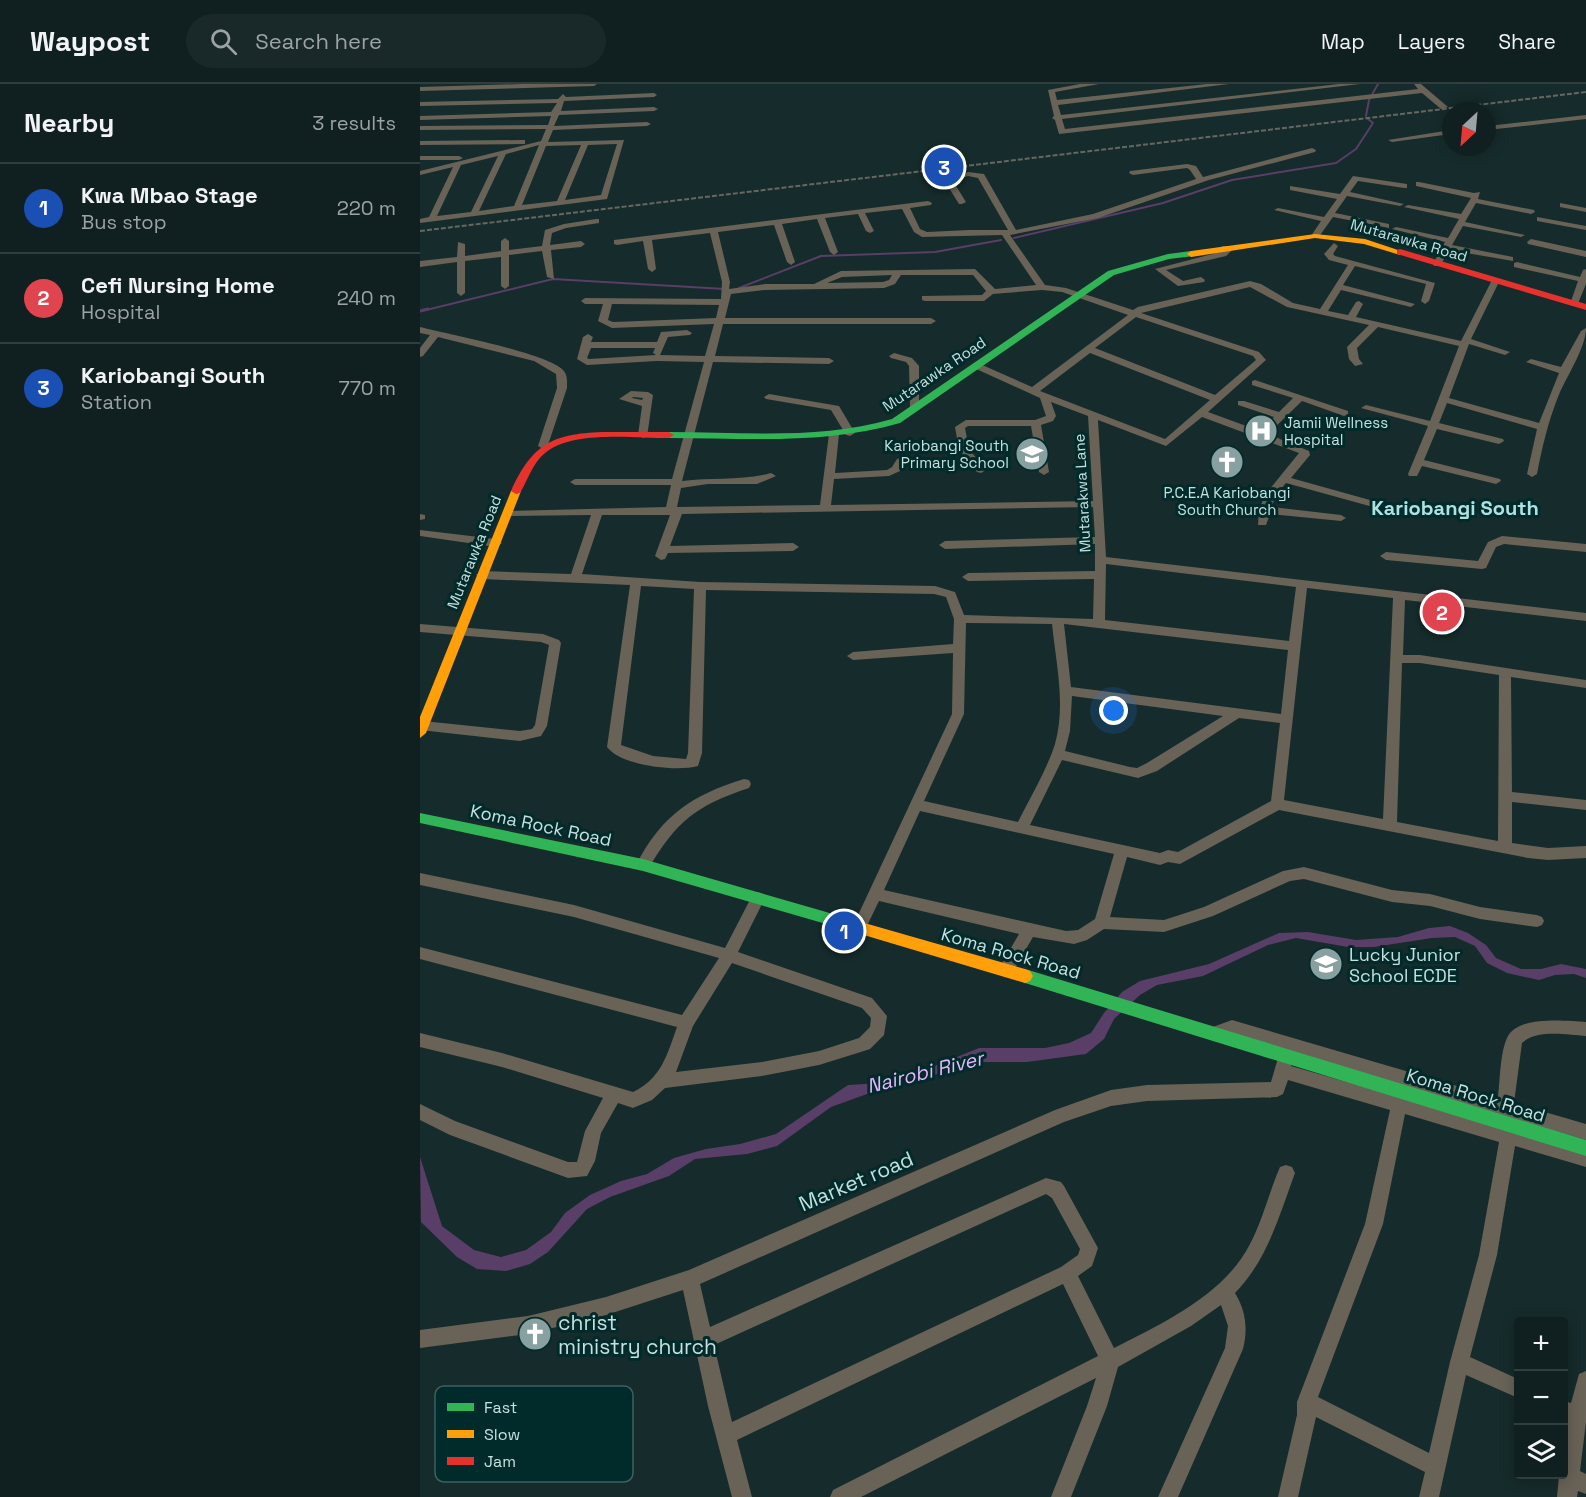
<!DOCTYPE html>
<meta charset="utf-8">
<style>
:root{--surface:#102020;--page:#192829;--text:#f1f3f6;--muted:#9ca3a5;--line:#303e3e;--accent:#88a1a0}
body{margin:0;font-family:"Space Grotesk",sans-serif;background:var(--page);color:var(--text)}
.controls{position:absolute;right:18px;bottom:18px;display:grid;overflow:hidden;border-radius:6px;box-shadow:0 3px 15px #0003}
.controls button{width:54px;height:54px;display:grid;place-items:center;padding:0;border:0;border-bottom:2px solid var(--line);background:var(--surface);color:var(--text);font:30px sans-serif}
.compass{position:absolute;left:1022px;top:18px;width:54px;height:54px;border-radius:50%;background:var(--surface);box-shadow:0 3px 15px #0003;rotate:206deg}
.you{position:absolute;left:694px;top:627px;width:21px;height:21px;margin:-15px;border:4px solid #fff;border-radius:50%;background:#1a73e8;box-shadow:0 0 0 9px #1a73e833}
.badge{display:grid;place-items:center;width:39px;height:39px;border-radius:50%;background:var(--accent);color:#fff;font-size:20px;font-weight:700}
.pin{position:absolute;translate:-50% -50%;border:3px solid #fff;box-shadow:0 2px 6px #0006}
.list{margin:0;padding:0;list-style:none}
h2{display:flex;justify-content:space-between;align-items:center;height:78px;margin:0;padding:0 24px;font-size:26px}
h2 small{font-size:20px;font-weight:400;color:var(--muted)}
.list li{display:grid;grid-template-columns:39px 1fr auto;gap:18px;align-items:center;box-sizing:border-box;height:90px;padding:0 24px;border-top:2px solid var(--line)}
.list b{display:block;font-size:22px;white-space:nowrap}
.list p{margin:0;font-size:20px;white-space:nowrap;color:var(--muted)}
.list em{font-size:20px;font-style:normal;color:var(--muted)}
.icon{flex:none;width:33px;height:33px;fill:none;stroke:currentColor;stroke-width:2;stroke-linecap:round;stroke-linejoin:round}
.map{position:relative;flex:none;width:1166px;height:1413px;overflow:hidden}
header{display:flex;align-items:center;gap:36px;box-sizing:border-box;height:84px;padding:0 30px;background:var(--surface);border-bottom:2px solid var(--line)}
header strong{font-size:28px}
nav{display:flex;gap:33px;margin-inline-start:auto;font-size:21px}
.search{width:420px;height:54px;background:var(--page);display:flex;align-items:center;gap:15px;box-sizing:border-box;padding:0 21px;border-radius:33px;color:var(--muted);font-size:22px}
main{display:flex}
aside{flex:1;background:var(--surface)}
.map>svg:first-child{display:block}
</style>
<header>
<strong>Waypost</strong>
<div class="search"><svg class="icon" aria-label="search" viewBox="0 0 24 24"><circle cx="10" cy="10" r="6"/><path d="M15 15l6 6"/></svg>Search here</div>
<nav><a>Map</a><a>Layers</a><a>Share</a></nav>
</header>
<main>
<aside>
<h2>Nearby<small>3 results</small></h2>
<ul class="list">
<li><span class="badge" style="background:#1a4fb4">1</span><div><b>Kwa Mbao Stage</b><p>Bus stop</p></div><em>220 m</em></li>
<li><span class="badge" style="background:#e0444e">2</span><div><b>Cefi Nursing Home</b><p>Hospital</p></div><em>240 m</em></li>
<li><span class="badge" style="background:#1a4fb4">3</span><div><b>Kariobangi South</b><p>Station</p></div><em>770 m</em></li>
</ul>
</aside>
<div class="map">
<svg width="1166" height="1413" viewBox="0 0 1166 1413">
<rect width="100%" height="100%" fill="#162b2b"/>
<path fill="#593e67" d="M1030,842L1048,849L1066,861L1076,874L1101,885H1121L1141,880L1166,885V894L1154,890L1135,891L1119,896L1087,889L1067,879L1055,862L1035,853L1012,854L954,863H928L876,854L848,861L783,892L737,901L720,911L694,935L684,955L666,970L607,978H560L528,988L483,997L411,1023L357,1062L327,1070L275,1075L249,1092L190,1113L167,1125L128,1168L110,1180L86,1187L57,1185L37,1173L1,1138L0,1073L22,1142L54,1166L81,1173L106,1166L131,1148L145,1129L170,1111L201,1097L227,1090L254,1074L286,1065L320,1060L356,1050L428,1001L460,999L497,989L559,964H625L649,959L671,949L684,929L702,908L720,897L789,880L859,849L888,848L936,856L978,853L1009,844Z"/>
<g fill="none" stroke-linecap="round" stroke-linejoin="round">
<g stroke="#593e67" stroke-width="2">
<path d="M946,32L949,16L958,0"/>
<path d="M594,154L743,119L812,96L916,79L936,65L953,39L948,35"/>
<path d="M319,204L401,172L515,168L581,156"/>
<path d="M2,227L133,195L305,205"/>
</g>
<path stroke="#593e67" stroke-width="3" d="M0,227L8,225"/>
<g fill="#686257" fill-rule="evenodd">
<path d="M102,0H177L174,2L0,7V3Z"/>
<path d="M660,0H679L635,8L637,16L787,0H809L638,21L641,31L919,0H940L642,35L645,45L998,5L994,0H1001L1028,23L1021,25L1002,9L639,50L635,36L632,34L634,32L628,6Z"/>
<path d="M143,10L146,13L234,9L237,11L234,13L144,17L141,27L234,23L238,25L234,27L139,31L134,42L227,38L231,40L227,42L133,46L128,58L204,56L187,115L0,139V135L9,133L33,83L0,91V87L121,57L126,45L0,46V42L128,41L131,32L0,36V32L131,28L137,19L0,22V18L138,15ZM197,60L181,111L145,116L168,61ZM119,61L94,122L59,127L86,70ZM161,61L137,117L102,121L126,62ZM78,72L51,128L17,132L41,81Z"/>
<path d="M1166,31V35L1067,46V42Z"/>
<path d="M1031,46V50L972,58L968,56Z"/>
<path d="M102,56H105V60L0,61V57Z"/>
<path d="M892,64L896,66L895,68L789,96L678,134L590,151L625,201L646,204L713,226L718,223L830,197L841,200L873,219L900,225L928,181L909,176L904,170L914,159L918,162L913,170L915,172L1015,199L1009,217L1005,220L1001,217L1006,200L935,182L923,201L995,220L991,223L921,206L908,227L928,231L936,218L939,217L943,220L936,233L1041,257L1071,198L1078,196L1079,198L1051,255L1090,268L1085,271L1049,260L1029,314L1119,339L1139,289L1106,278L1111,275L1141,283L1161,247L1166,244C1166,264 1146,293 1138,313C1128,338 1122,364 1117,390L1112,393L1107,390L1117,345L1027,319L1019,339L1083,355L1084,357L1079,360L1017,345L1004,376L1080,395L1081,397L1076,400L1002,382L997,392H989L988,390L1008,342L941,324L946,321L1010,337L1039,262L958,243L937,264L939,275L943,280L935,282L929,275L927,263L949,241L867,223L830,203L721,229L839,268L846,276L788,328L840,347L854,333L818,321V317H824L859,328L873,314L832,301V297L835,296L928,327V331L924,332L882,317L848,350L889,367L890,371L871,394L957,418L958,420L953,423L866,399L855,412L852,423L921,431L926,434L921,437L850,430L846,441H838L839,426L845,411L879,369L782,333L746,362L678,336L686,473L1166,529V537L985,516L983,571H1000L1166,596V604L1091,593L1092,708L1166,716V726L1092,718V759L1128,764L1166,762V774L1128,776L1108,774L859,726L760,780L748,778L740,781L707,773L690,833L744,836L784,823L863,787L884,783L972,806L1010,810L1060,823L1117,831L1122,833L1124,837L1122,841L1117,843L1060,835L1010,822L972,818L884,795L870,797L793,832L744,848L684,845L667,856L654,860L613,853L591,891L586,893L581,891L578,886L599,850L459,817L444,848L439,850L434,848L432,844L532,630L533,569L433,576L427,572L433,568L533,560L534,535L526,513L514,510L286,506L282,669L278,682C257,688 201,682 187,663L210,501L62,495L56,491L62,487L151,490L171,431L90,432L86,431V427L246,423L251,401H155L150,398L155,395H252L284,278L237,277L167,281L157,275L163,253L168,250L173,253L171,258H237L241,248L267,246L272,249L270,251L248,253L240,271L285,272L294,240L192,244L178,237L183,220H165L161,217L165,214L301,215L302,198L290,149L232,156L236,185L232,188L228,185L223,157L197,161L194,160V156L508,117L512,119L511,121L490,124L500,145L507,148L549,146H588L558,94L548,92L533,97L546,118L542,120H539L524,96L548,88L564,90L596,146L673,130L776,95L770,86L767,84L713,91L709,89L710,87L767,80L776,82L783,93ZM482,125L494,148L502,153L582,151L616,201L575,205L555,185L421,187L394,200H345L309,205L310,198L298,148L354,141L367,178L371,181L375,178L362,140L397,135L410,168L414,171L418,168L405,134L438,130L446,147L450,149L454,147L445,129ZM472,191L469,196L463,198L407,199L422,193ZM481,191H553L566,207L562,211L502,212V216L505,217H564L573,210L622,206L642,208L708,231L612,303L560,280H554V284L620,314L626,332L615,336H546L535,343L539,366L557,388L561,389L566,386L549,365L545,344L548,342H611L619,388L624,391L629,388L621,341L633,337L636,332L631,318L668,332L673,417L411,421L414,395L469,392L480,387L486,377L481,374L477,375L472,383L467,386L415,389L419,350L414,347L409,350L400,421L257,423L261,404L288,400H337L356,392L351,389C322,397 292,393 262,397L293,278L409,280L414,277L409,274L295,272L303,240H511L516,237L511,234H305L311,210L345,206L464,204L475,200ZM192,220L299,221L296,234L193,238L188,236ZM716,233L833,272L836,276L795,311L675,264ZM171,264H235L233,269L236,271L169,275L167,274ZM670,269L790,316L745,355L620,307ZM673,423L675,453L525,457L519,461L525,465L675,460V487L548,489L542,493L548,497L674,495L673,535L544,531L535,508L515,502L280,498L162,490L182,431H250L235,472L241,476L245,475L248,469L373,467L379,463L373,459L250,462L262,430ZM686,480L876,503L869,557L685,536ZM221,502L274,505L268,669L266,675L233,672L201,661ZM887,504L973,514L963,735L864,716ZM546,539L632,540C636,579 646,621 635,660C627,685 611,712 598,738L504,717L544,630ZM644,540L868,566L861,630L651,603ZM982,579H1000L1079,591L1078,757L977,738ZM652,612L803,632L727,679L717,684L710,683L645,667L650,647ZM819,634L860,639L851,717L758,768L748,766L740,769L610,741L642,676L718,694L737,687ZM500,727L694,770L675,835L658,846L646,847L464,806Z"/>
<path d="M0,72H39L43,74L39,76H0Z"/>
<path d="M933,92L987,100V104H984L938,97L930,108L984,120L980,122L927,112L915,129L969,140V144L913,133L898,154H895L891,152L901,137L854,126L858,124L904,133L917,115L870,106V102L920,110Z"/>
<path d="M999,98L1054,109L1060,108L1058,115L1114,126L1115,128L1111,130L1056,119L1045,138L1105,151L1101,153L1043,142L1032,161L1093,173V177L1029,166L1020,182H1014L1013,180L1025,158L972,145L976,143L1028,154L1039,135L984,123L988,121L1041,130L1051,114L996,102V98Z"/>
<path d="M1140,119L1166,124V128L1140,123Z"/>
<path d="M1117,133L1166,142V146L1117,137Z"/>
<path d="M176,135H179V139L146,144L132,149L130,161L161,157L165,160L161,163L131,166L134,195L127,193L122,167L89,171V202L85,205L81,202V173L45,177V209L41,212L37,209V178L0,183V177L37,173L38,158L45,160V172L81,167V157L85,154L89,157V166L122,162L125,146L144,140Z"/>
<path d="M1111,155L1166,167V173L1108,160L1107,158Z"/>
<path d="M802,162H808L811,167L806,172L746,186L763,197L781,193L785,196L784,198L758,202L735,185L800,168Z"/>
<path d="M1097,178L1160,193L1163,186L1166,185V200L1157,222L1150,220L1158,197L1094,183V179Z"/>
<path d="M0,243C27,250 127,269 143,286C148,291 147,298 147,304L127,364L123,365L118,362L137,304L136,290L114,277L18,253L3,272L0,273V264L10,251L0,249Z"/>
<path d="M474,269L492,274L499,282V326H491L490,324L489,282L486,278L471,274L469,272Z"/>
<path d="M211,307L228,308L233,311L227,353L223,354L218,351L222,322L199,315ZM213,313L223,314L222,316L212,314Z"/>
<path d="M349,310L419,322L435,349L430,352L426,351L411,326L346,315L344,313Z"/>
<path d="M0,430L5,431V435L0,436Z"/>
<path d="M0,446L76,455L82,459L76,463L0,452Z"/>
<path d="M1082,452L1166,460V468L1084,460L1076,463L1066,484L1062,485L966,476L960,472L966,468L1058,477L1068,458Z"/>
<path d="M0,540L123,550L139,556L141,559L127,642L121,652L100,657L0,646V638L3,637L100,647L112,645L115,641L129,561L121,558L0,548Z"/>
<path d="M324,695L329,696L331,700L329,704C275,722 257,737 228,785H218L216,781C242,731 272,711 324,695Z"/>
<path d="M0,789L154,821L305,864L333,810L338,808L343,810L345,814L318,868L452,914L467,932L464,951L450,965L444,967L399,981L342,992L245,1004L232,1016L213,1024L198,1019L181,1049L175,1077L167,1092L148,1094L30,1051L0,1036V1020L35,1037L148,1078H157L165,1047L183,1014L82,983L0,963V949L82,969L213,1008C241,995 247,971 257,943L0,875V863L262,931L299,874L154,833L0,801ZM312,879L442,924L451,934L450,943L439,954L399,967L342,978L256,988L273,942Z"/>
<path d="M812,936L1078,1014C1080,997 1080,969 1087,954C1097,931 1146,937 1166,938V952C1147,951 1117,945 1102,959L1094,1019L1166,1040V1056L872,968L874,972L871,982L1166,1067V1083L1095,1062L1077,1171L1050,1273L1098,1295V1314L1046,1291L1019,1413H999L1005,1388L896,1333L878,1413H858L877,1331V1318L945,1140L970,1026L868,996L863,1010L857,1013L727,1017L691,1022L644,1038L280,1200L290,1243L626,1094L641,1098L644,1102L678,1164L672,1182L658,1192L694,1264C743,1239 804,1211 830,1160C843,1136 849,1108 860,1083L866,1081L872,1083L875,1089C859,1132 848,1175 815,1209C826,1227 828,1245 823,1265L758,1413H738L805,1264L808,1242L801,1221L771,1242L698,1283L687,1322L651,1413H631L667,1322L676,1294L441,1413H410L413,1406L678,1272L643,1200L317,1356L332,1413H312L288,1322L263,1206L186,1231L108,1250L0,1264V1246L108,1232L186,1213L269,1186L635,1026L691,1006L727,1001L851,998L860,967L864,965L812,950L796,956L790,954L788,949L790,944ZM985,1030L1079,1058L1059,1171L1030,1278L1009,1369L898,1313L963,1140ZM626,1110L632,1114L660,1165L658,1171L641,1183L312,1338L294,1261Z"/>
<path d="M1166,1287V1338L1160,1387L1166,1390V1410L1158,1407L1157,1413H1137L1139,1392L1144,1390V1362L1147,1337L1144,1336V1317L1151,1319L1159,1290Z"/>
</g>
<g fill="#30b455" fill-rule="evenodd">
<path d="M771,167L775,170L774,172L749,175L694,191L480,339C404,361 327,354 249,354L244,351L249,348C324,348 400,356 472,335L688,187L748,170Z"/>
<path d="M0,729L223,775L427,834L432,836L434,840L432,844L427,846L223,787L0,739Z"/>
<path d="M605,885L1166,1056V1072L605,899L600,897L597,892L600,887Z"/>
</g>
<g fill="#ff9f0a" fill-rule="evenodd">
<path d="M895,150L945,155L984,168L980,171L944,160L895,154L771,173L767,170L771,167Z"/>
<path d="M96,404L101,407L6,649L0,654V633L91,407Z"/>
<path d="M427,834L605,885L610,887L613,892L610,897L605,899L427,846L422,844L420,840L422,836Z"/>
</g>
<g fill="#e5322d" fill-rule="evenodd">
<path d="M980,165L1166,220V226L977,170V166Z"/>
<path d="M187,348H249L254,351L249,354C214,354 152,346 125,369C112,380 108,396 100,409L96,410L91,407C113,358 135,349 187,348Z"/>
</g>
<path stroke="#666761" stroke-width="2" stroke-dasharray="5 2" stroke-linecap="butt" d="M0,147L1166,8"/>
</g>
<defs>
<symbol id="hospital-disc" viewBox="-11 -11 22 22"><circle r="9.5" fill="#88a1a0" stroke="#012a2a"/><path d="M-5-5h3v3.5h4V-5h3V5h-3V1.5h-4V5h-3Z" fill="#fff"/></symbol>
<symbol id="school-disc" viewBox="-11 -11 22 22"><circle r="9.5" fill="#88a1a0" stroke="#012a2a"/><path d="M0-5L7-2L0 1L-7-2ZM-4 1L0 2.5L4 1V4Q0 6-4 4Z" fill="#fff"/></symbol>
<symbol id="church-disc" viewBox="-11 -11 22 22"><circle r="9.5" fill="#88a1a0" stroke="#012a2a"/><path d="M-1.2-6h2.4v3.5h3.3v2.4h-3.3V6h-2.4V-.1h-3.3v-2.4h3.3Z" fill="#fff"/></symbol>
</defs>
<g fill-rule="evenodd">
<use href="#hospital-disc" x="822" y="328" width="38" height="38"/>
<use href="#school-disc" x="593" y="351" width="38" height="38"/>
<use href="#church-disc" x="788" y="359" width="38" height="38"/>
<use href="#school-disc" x="887" y="861" width="38" height="38"/>
<use href="#church-disc" x="96" y="1231" width="38" height="38"/>
</g>
<g text-anchor="middle" dominant-baseline="central" stroke-width="6" stroke-linejoin="round" paint-order="stroke">
<g font-size="15" fill="#c6e0df" stroke="#012a2a">
<text transform="translate(989 156) rotate(16)">Mutarawka Road</text>
<text transform="translate(514 290) rotate(-34)">Mutarawka Road</text>
<text transform="translate(662 409) rotate(-93)">Mutarakwa Lane</text>
<text transform="translate(54 468) rotate(-68)">Mutarawka Road</text>
</g>
<g font-size="15" fill="#c6e0df" stroke="#012a2a" text-anchor="start">
<text x="864" y="338">Jamii Wellness<tspan x="864" dy="17">Hospital</tspan></text>
<text x="589" y="361" text-anchor="end">Kariobangi South<tspan x="589" dy="17">Primary School</tspan></text>
<text x="807" y="408" text-anchor="middle">P.C.E.A Kariobangi<tspan x="807" dy="17">South Church</tspan></text>
</g>
<g font-size="18" fill="#c6e0df" stroke="#012a2a">
<text transform="translate(121 741) rotate(12)">Koma Rock Road</text>
<text transform="translate(591 869) rotate(16)">Koma Rock Road</text>
<text transform="translate(1056 1011) rotate(17)">Koma Rock Road</text>
</g>
<g font-size="18" fill="#c6e0df" stroke="#012a2a" text-anchor="start">
<text x="929" y="870">Lucky Junior<tspan x="929" dy="21">School ECDE</tspan></text>
</g>
<g font-size="20" font-weight="bold" fill="#aee2e2" stroke="#012a2a">
<text x="1035" y="424">Kariobangi South</text>
</g>
<g font-size="20" font-style="italic" fill="#e8b6fe" stroke="#012a2a">
<text transform="translate(505 988) rotate(-14)">Nairobi River</text>
</g>
<g font-size="21" fill="#c6e0df" stroke="#012a2a">
<text transform="translate(436 1097) rotate(-23)">Market road</text>
</g>
<g font-size="21" fill="#c6e0df" stroke="#012a2a" text-anchor="start">
<text x="138" y="1238">christ<tspan x="138" dy="24">ministry church</tspan></text>
</g>
</g>
<rect x="15" y="1302" width="198" height="96" rx="9" fill="#012a2a" stroke="#3c6160" stroke-width="1.5"/>
<rect x="27" y="1319" width="27" height="8" fill="#30b455"/>
<rect x="27" y="1346" width="27" height="8" fill="#ff9f0a"/>
<rect x="27" y="1373" width="27" height="8" fill="#e5322d"/>
<g font-size="16" fill="#c6e0df">
<text x="64" y="1329">Fast</text>
<text x="64" y="1356">Slow</text>
<text x="64" y="1383">Jam</text>
</g>
</svg>
<div class="controls">
<button>+</button>
<button>−</button>
<button><svg class="icon" aria-label="layers" viewBox="0 0 24 24"><path d="M12 4l9 5-9 5-9-5zM3 14l9 5 9-5"/></svg></button>
</div>
<svg class="compass" viewBox="-18 -18 36 36"><path d="M0-13l5 13h-10z" fill="#e53935"/><path d="M0 13l5-13h-10z" fill="#9ca3a5"/></svg>
<div class="you"></div>
<div class="pin badge" style="left:424px;top:847px;background:#1a4fb4">1</div>
<div class="pin badge" style="left:1022px;top:528px;background:#e0444e">2</div>
<div class="pin badge" style="left:524px;top:83px;background:#1a4fb4">3</div>
</div>
</main>
